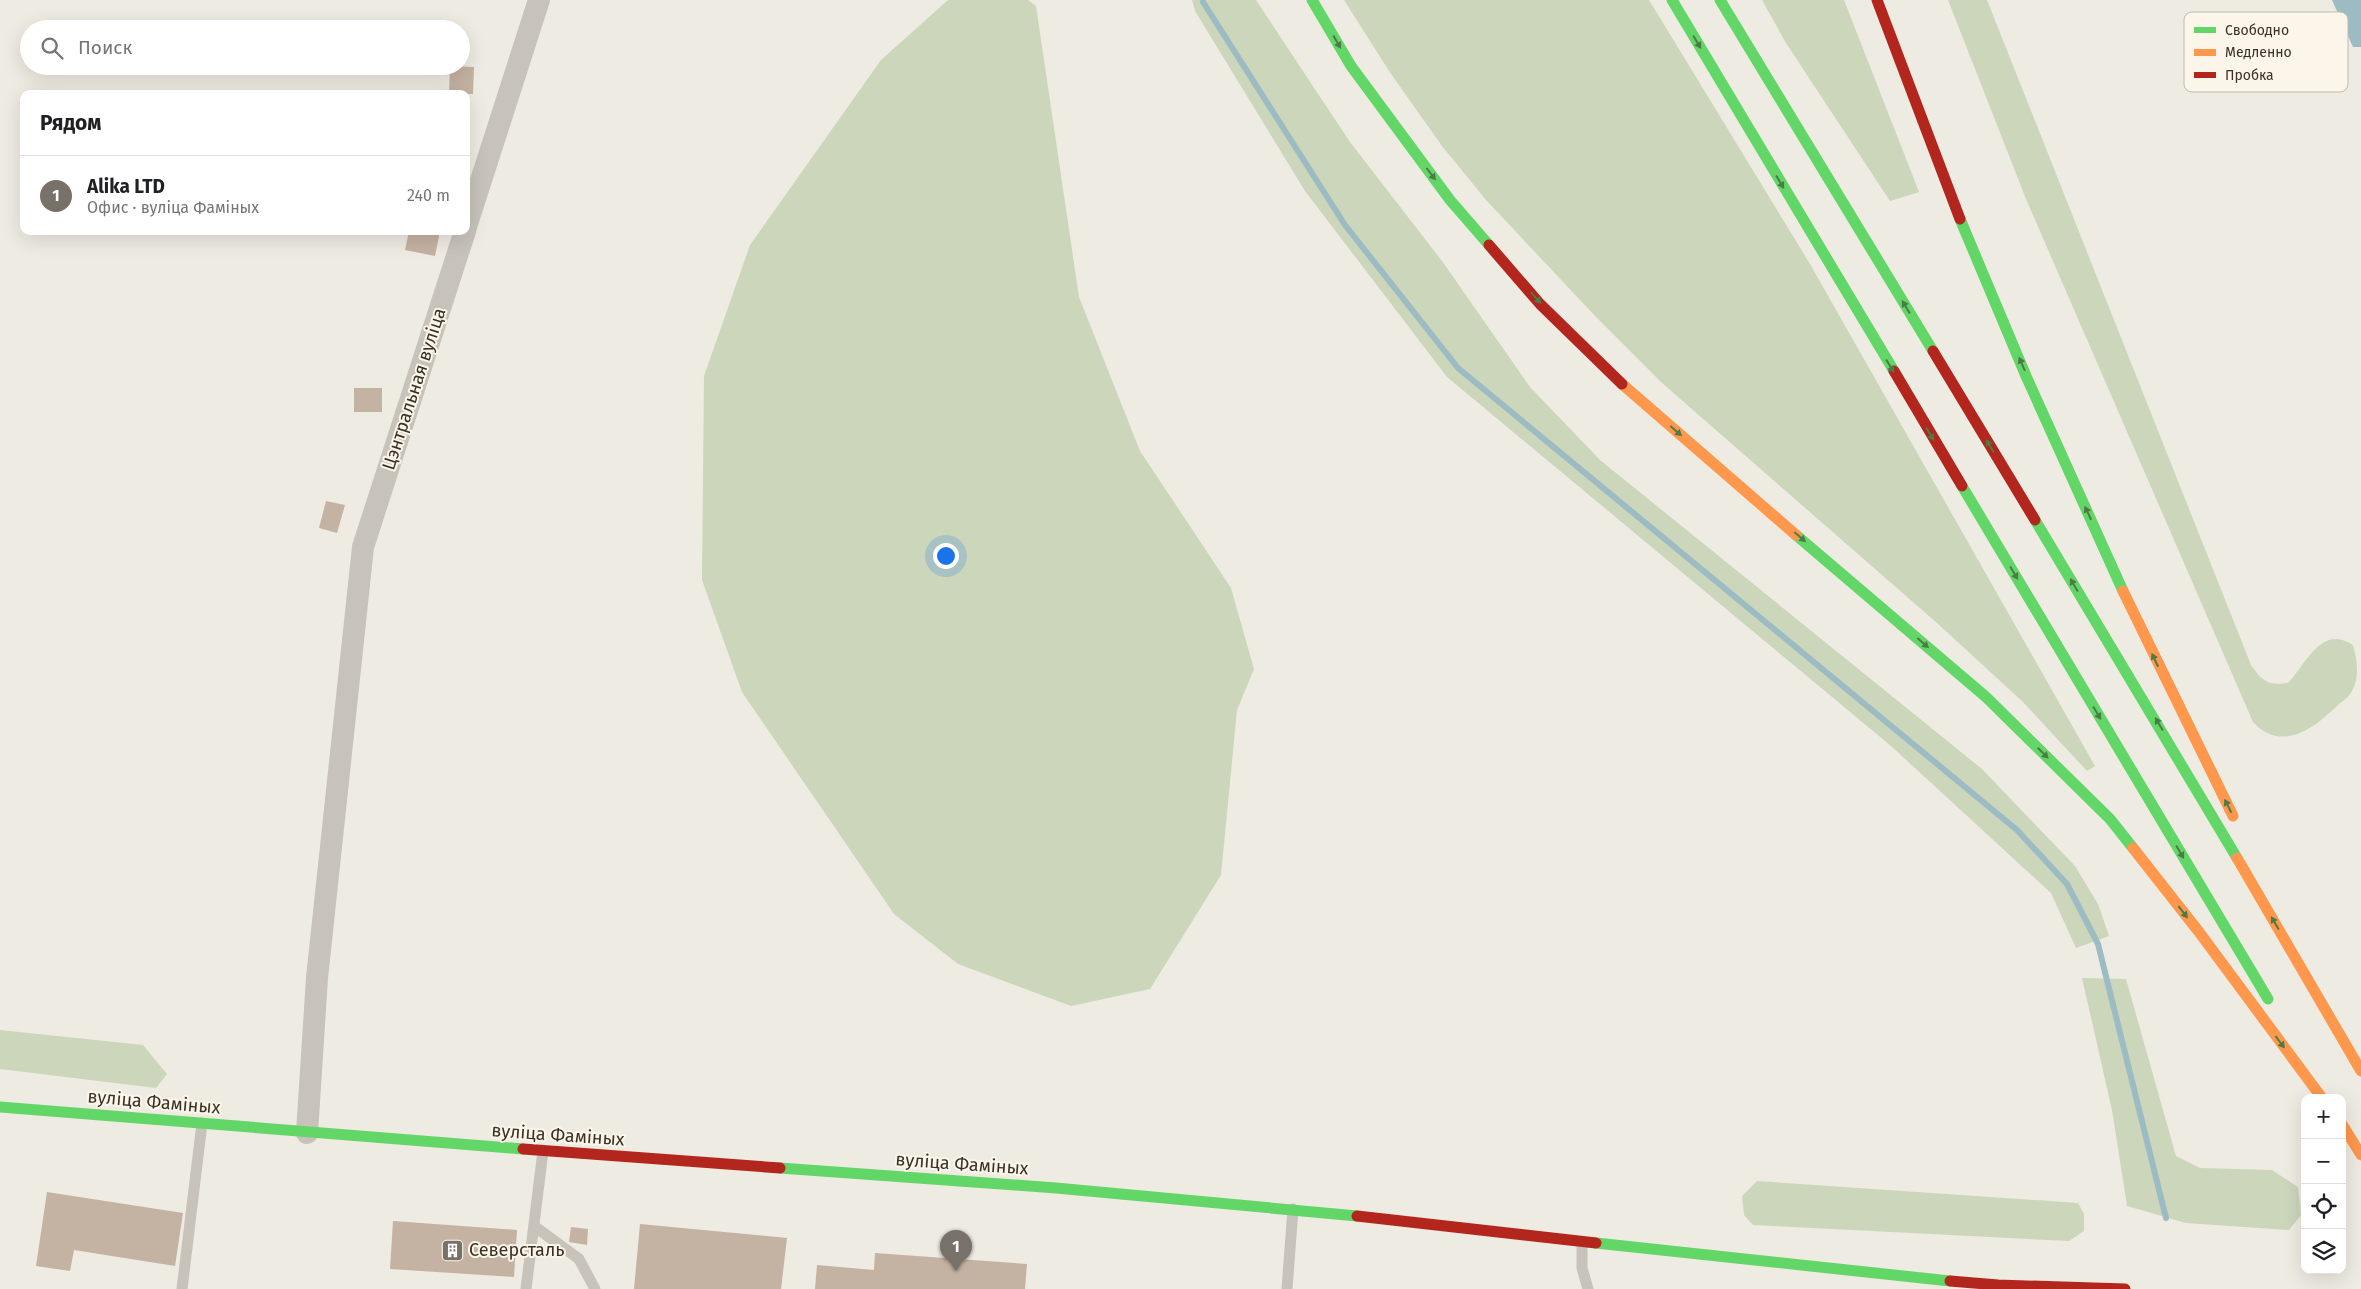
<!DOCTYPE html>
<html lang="ru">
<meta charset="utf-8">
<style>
:root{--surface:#fff;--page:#f6f6f6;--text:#202124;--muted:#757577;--line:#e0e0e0;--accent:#787169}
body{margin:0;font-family:"Fira Sans",sans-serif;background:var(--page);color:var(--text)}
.controls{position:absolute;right:15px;bottom:15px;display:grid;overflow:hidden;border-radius:10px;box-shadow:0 5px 20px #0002}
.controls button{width:45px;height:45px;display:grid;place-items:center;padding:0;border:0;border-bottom:1px solid var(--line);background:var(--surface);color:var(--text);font:25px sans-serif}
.you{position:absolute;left:945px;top:555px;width:18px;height:18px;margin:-12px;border:4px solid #fff;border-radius:50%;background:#1a73e8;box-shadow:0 0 0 8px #1a73e833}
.badge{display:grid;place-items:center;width:32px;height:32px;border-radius:50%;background:var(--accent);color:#fff;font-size:16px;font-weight:700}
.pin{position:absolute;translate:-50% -41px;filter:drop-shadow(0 1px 2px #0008)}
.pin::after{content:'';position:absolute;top:26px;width:18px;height:15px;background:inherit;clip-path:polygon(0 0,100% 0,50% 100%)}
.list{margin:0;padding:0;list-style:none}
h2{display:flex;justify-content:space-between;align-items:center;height:65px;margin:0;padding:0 20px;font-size:21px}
h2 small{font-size:16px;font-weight:400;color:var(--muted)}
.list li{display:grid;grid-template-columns:32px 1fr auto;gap:15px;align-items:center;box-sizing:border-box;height:80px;padding:0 20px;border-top:1px solid var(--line)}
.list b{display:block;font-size:19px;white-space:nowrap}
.list p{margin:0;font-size:16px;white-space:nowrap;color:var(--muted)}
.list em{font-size:16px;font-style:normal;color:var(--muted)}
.icon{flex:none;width:28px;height:28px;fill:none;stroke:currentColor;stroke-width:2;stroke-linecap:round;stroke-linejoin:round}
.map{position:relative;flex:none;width:2361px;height:1289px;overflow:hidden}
.search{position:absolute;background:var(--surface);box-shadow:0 5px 20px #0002;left:20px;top:20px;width:450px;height:55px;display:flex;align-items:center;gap:12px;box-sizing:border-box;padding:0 18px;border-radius:28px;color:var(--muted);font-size:19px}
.panel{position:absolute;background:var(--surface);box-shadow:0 5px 20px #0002;left:20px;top:90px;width:450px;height:145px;border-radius:10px}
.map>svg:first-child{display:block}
</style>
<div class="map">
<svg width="2361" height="1289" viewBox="0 0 2361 1289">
<rect width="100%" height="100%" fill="#eeebe2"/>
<g fill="#ccd6bb">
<path d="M948,0H1028L1036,6L1079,297L1140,451L1231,588L1254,669L1237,710L1221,875L1150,989L1071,1006L958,964L894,914L742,692L702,580L704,376L750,245L881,60Z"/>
<path d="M1192,0H1256L1350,142L1442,261L1530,387L1600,460L1982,769L2075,866L2098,904L2109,936L2076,948L2051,893L1891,746L1447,377L1305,191L1195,11Z"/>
<path d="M1344,0H1649L1810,264L2095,766L2087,771L2023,702L1937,623L1662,383L1596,317L1486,200L1442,146L1389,71Z"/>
<path d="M1762,0H1844L1919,192L1890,201L1786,43Z"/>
<path d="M1948,0H1987L2251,665C2262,681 2268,686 2288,683C2307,663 2321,624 2353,645C2357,659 2360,677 2352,691C2349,697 2341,702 2336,707C2312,730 2281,752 2253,722L2026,199Z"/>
<path d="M2082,978L2126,979L2176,1156L2200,1168L2272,1170L2298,1187L2301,1215L2289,1230L2186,1223L2127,1206L2112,1110Z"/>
<path d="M0,1030L143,1045L167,1074L156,1088L0,1069Z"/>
<path d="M1757,1181L2078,1203L2084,1214V1231L2069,1241L1753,1225L1744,1215L1742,1196Z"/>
</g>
<path fill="#9cbbc2" d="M2332,0H2361V47H2353Z"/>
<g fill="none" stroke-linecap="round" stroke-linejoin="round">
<path stroke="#9cbbc2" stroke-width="6" d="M1203,2L1345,225L1458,368L2017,830L2067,884L2098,944L2166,1218"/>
</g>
<g fill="#c4b2a2">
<path d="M450,66L474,67L473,94H449Z"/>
<path d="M409,231H440L435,256L405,250Z"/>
<rect x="354" y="388" width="28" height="24"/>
<path d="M326,501L345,505L337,533L319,528Z"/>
<path d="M47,1192L183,1213L175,1266L74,1250L70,1271L36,1266Z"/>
<path d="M393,1221L517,1230L514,1277L390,1269Z"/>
<path d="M640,1224L787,1238L781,1289H634Z"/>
<path d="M571,1227L588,1229L587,1245L569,1242Z"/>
<path d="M875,1253L1027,1264L1025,1289H815L817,1265L874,1270Z"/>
</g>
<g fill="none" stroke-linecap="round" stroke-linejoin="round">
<g stroke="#c8c3ba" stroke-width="11">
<path d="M534,1226L579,1259L595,1289"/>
<path d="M1582,1242V1268L1588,1289"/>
<path d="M182,1289L202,1123"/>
<path d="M526,1289L543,1151"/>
<path d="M1287,1289L1293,1209"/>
</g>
<g stroke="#c8c3ba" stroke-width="22">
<path d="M466,227L539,0"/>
<path d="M307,1133L317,978L363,547L465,231"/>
</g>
<g stroke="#63d668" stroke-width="11">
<path d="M1312,0L1351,66L1450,200L1489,245"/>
<path d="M1672,0L1894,371"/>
<path d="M1720,0L1933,351"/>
<path d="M1960,219L2026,376L2123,591"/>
<path d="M1962,486L2268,999"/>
<path d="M2035,520L2237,858"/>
<path d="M1796,535L1986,697L2110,819L2133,848"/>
<path d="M0,1107L523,1149"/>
<path d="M780,1168L1056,1188L1357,1216"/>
<path d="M1596,1243L1950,1281"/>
</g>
<g stroke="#ff974d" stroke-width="11">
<path d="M1622,384L1796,535"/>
<path d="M2123,591L2233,816"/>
<path d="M2133,848L2199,932L2322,1098"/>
<path d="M2237,858L2361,1071"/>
<path d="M2342,1124L2361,1155"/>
</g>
<g stroke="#b3261e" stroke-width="11">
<path d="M1877,0L1960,219"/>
<path d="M1489,245L1540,304L1622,384"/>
<path d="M1933,351L2035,520"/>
<path d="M1894,371L1962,486"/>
<path d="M523,1149L780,1168"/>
<path d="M1357,1216L1596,1243"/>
<path d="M1950,1281L1998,1285L2125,1289"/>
</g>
</g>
<defs><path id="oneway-solid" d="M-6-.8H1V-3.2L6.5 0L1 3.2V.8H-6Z" transform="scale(1.25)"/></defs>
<g fill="#4c7b45">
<use href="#oneway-solid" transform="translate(1337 42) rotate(60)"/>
<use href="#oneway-solid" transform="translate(1697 42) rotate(59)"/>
<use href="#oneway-solid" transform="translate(1431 174) rotate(53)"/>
<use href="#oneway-solid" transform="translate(1780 182) rotate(59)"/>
<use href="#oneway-solid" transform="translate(1536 298) rotate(48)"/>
<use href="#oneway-solid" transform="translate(1906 307) rotate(-121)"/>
<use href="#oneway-solid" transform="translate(2022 364) rotate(-113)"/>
<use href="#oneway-solid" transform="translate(1890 366) rotate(59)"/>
<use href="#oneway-solid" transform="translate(1676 431) rotate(41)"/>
<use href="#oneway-solid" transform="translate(1930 434) rotate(59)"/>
<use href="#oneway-solid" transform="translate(1990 446) rotate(-121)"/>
<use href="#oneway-solid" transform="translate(2088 513) rotate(-115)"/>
<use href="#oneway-solid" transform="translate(1800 537) rotate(41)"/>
<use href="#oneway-solid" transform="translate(2014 573) rotate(59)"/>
<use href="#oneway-solid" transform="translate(2074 585) rotate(-121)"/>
<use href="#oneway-solid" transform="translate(1923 643) rotate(41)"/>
<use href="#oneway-solid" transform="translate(2155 660) rotate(-115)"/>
<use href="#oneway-solid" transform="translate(2097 713) rotate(59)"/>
<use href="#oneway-solid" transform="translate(2159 724) rotate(-121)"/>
<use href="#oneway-solid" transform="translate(2043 753) rotate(45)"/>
<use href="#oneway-solid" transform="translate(2228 806) rotate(-117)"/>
<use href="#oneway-solid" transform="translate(2180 852) rotate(59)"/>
<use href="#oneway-solid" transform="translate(2183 912) rotate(52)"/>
<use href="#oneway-solid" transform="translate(2275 923) rotate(-120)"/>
<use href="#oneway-solid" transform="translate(2280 1042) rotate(53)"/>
</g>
<defs>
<symbol id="building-square" viewBox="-11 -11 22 22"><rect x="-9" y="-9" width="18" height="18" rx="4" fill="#787169" stroke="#fbf6e9"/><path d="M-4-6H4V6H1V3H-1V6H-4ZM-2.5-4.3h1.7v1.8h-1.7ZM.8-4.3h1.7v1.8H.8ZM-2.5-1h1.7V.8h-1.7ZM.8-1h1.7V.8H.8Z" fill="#fff"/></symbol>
</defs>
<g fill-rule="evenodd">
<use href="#building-square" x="440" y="1238" width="25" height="25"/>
</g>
<g text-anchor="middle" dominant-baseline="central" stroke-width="4" stroke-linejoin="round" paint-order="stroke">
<g font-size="18" fill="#393028" stroke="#fbf6e9">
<text transform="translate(414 389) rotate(-72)">Цэнтральная вуліца</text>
<text transform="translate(154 1102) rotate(5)">вуліца Фаміных</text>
<text transform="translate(558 1135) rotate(4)">вуліца Фаміных</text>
<text transform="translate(962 1164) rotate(4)">вуліца Фаміных</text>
</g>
<g font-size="18" fill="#393028" stroke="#fbf6e9" text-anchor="start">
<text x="469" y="1250">Северсталь</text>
</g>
</g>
<rect x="2184" y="12" width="164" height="80" rx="8" fill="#fbf6e9" stroke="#c1bbaf" stroke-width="1"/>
<rect x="2194" y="27" width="22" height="6" fill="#63d668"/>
<rect x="2194" y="49" width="22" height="7" fill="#ff974d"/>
<rect x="2194" y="72" width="22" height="6" fill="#b3261e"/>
<g font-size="14" fill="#393028">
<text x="2225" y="35">Свободно</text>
<text x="2225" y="57">Медленно</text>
<text x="2225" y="80">Пробка</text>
</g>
</svg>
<div class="controls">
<button>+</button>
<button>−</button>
<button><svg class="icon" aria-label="locate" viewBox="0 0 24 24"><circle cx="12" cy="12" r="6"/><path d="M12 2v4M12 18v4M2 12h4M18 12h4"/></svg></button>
<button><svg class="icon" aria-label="layers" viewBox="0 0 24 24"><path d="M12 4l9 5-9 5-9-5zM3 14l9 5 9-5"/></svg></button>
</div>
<div class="you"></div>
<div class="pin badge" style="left:956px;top:1271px">1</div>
<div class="search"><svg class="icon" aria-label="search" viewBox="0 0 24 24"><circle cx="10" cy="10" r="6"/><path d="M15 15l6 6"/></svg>Поиск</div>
<section class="panel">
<h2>Рядом<small></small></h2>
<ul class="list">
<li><span class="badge">1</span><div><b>Alika LTD</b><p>Офис · вуліца Фаміных</p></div><em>240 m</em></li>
</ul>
</section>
</div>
